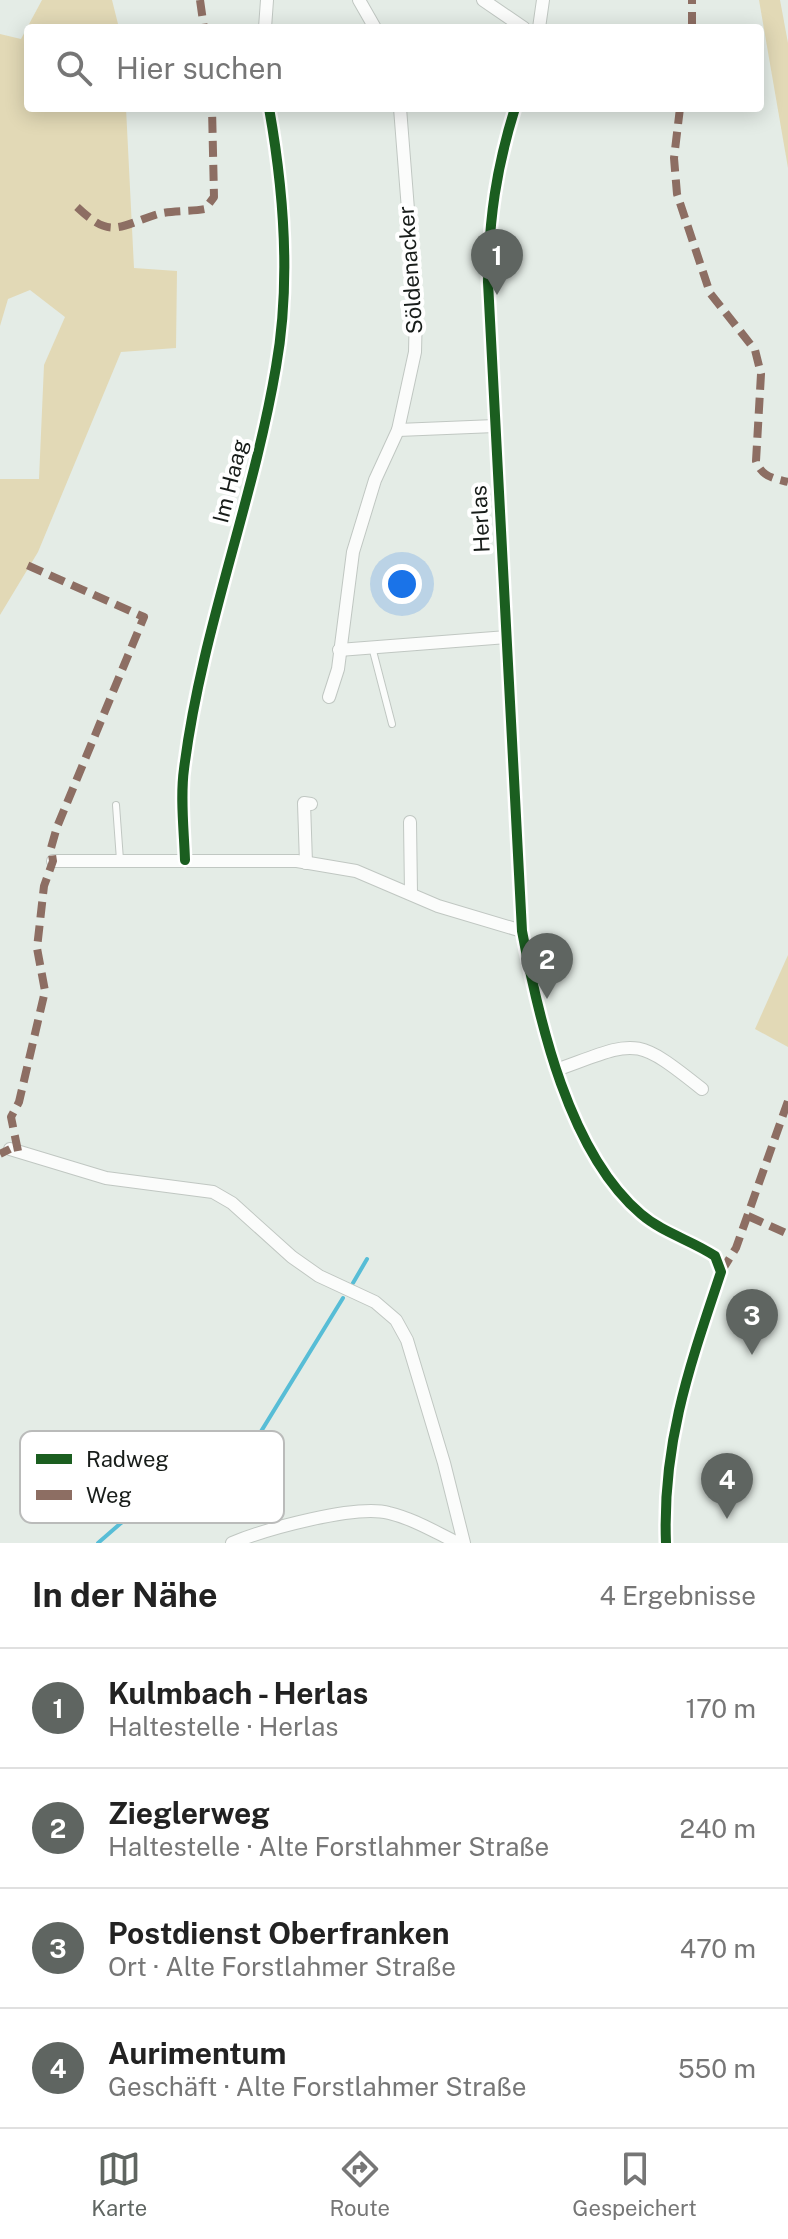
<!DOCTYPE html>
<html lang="de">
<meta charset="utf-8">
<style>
:root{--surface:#fff;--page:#f2f2f2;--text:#222;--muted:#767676;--line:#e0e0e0;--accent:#5f6561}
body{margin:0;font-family:"Public Sans",sans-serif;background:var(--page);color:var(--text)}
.you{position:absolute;left:402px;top:584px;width:28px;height:28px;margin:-20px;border:6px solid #fff;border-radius:50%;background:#1a73e8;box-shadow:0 0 0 12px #1a73e833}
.badge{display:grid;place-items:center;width:52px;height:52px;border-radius:50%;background:var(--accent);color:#fff;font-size:26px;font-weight:700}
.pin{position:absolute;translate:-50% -66px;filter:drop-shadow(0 2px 4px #0008)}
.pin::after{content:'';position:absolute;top:42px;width:28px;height:24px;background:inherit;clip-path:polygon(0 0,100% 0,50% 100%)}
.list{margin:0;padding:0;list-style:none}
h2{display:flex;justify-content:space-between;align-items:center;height:104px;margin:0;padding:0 32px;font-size:34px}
h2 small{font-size:26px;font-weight:400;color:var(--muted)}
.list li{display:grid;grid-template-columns:52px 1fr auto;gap:24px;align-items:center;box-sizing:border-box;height:120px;padding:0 32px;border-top:2px solid var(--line)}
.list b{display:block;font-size:30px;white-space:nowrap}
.list p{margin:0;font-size:26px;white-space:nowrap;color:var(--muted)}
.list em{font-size:26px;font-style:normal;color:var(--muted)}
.icon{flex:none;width:44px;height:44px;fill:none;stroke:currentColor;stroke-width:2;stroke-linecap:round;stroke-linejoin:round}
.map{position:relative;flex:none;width:788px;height:1543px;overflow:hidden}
.search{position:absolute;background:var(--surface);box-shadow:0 4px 20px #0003;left:24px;right:24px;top:24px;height:88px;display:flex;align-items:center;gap:20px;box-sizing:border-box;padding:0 28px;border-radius:8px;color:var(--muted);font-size:30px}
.sheet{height:584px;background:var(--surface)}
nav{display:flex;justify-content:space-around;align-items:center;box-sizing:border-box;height:112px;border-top:2px solid var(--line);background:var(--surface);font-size:22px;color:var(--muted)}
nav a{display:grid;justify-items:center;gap:4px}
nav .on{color:var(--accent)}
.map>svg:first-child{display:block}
</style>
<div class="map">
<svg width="788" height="1543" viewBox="0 0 788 1543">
<rect width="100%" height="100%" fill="#e4ece6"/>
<g fill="#e2d9b6">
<path d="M42,0H112L119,28H28V108H126L134,268L177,271L176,348L121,352L38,552L0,615V479H39L44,365L65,317L30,290L8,299L0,326V34L21,39Z"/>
<path d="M759,0H780L788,43V168Z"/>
<path d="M788,955V1047L755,1029Z"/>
</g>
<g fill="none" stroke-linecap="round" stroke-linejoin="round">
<g stroke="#57bdd6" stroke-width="4">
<path d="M353,1283L367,1259"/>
<path d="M98,1543L121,1523L249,1451L343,1298"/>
</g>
<defs>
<g id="lane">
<path d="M372,647L392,724"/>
<path d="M116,805L120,860"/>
</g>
<g id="street">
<path d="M359,0L375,28"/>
<path d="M483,0L524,28"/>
<path d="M265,28L267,0"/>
<path d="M539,28L543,0"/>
<path d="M515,108C496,169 489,219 488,282L522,931C539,1021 569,1153 641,1214C663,1233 691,1240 715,1256L721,1272C690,1365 662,1443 666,1543"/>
<path d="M398,430L495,426"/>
<path d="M339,650L507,637"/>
<path d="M329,697L338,669L353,552L375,480L398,430L415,352L416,311L400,108"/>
<path d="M410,822L411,893"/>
<path d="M185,860C184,830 180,798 184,769C201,632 253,503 276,367C291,283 284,192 269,108"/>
<path d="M53,861H297L356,871L438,906L522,931"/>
<path d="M306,863L304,803L311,804"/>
<path d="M556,1070C637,1041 633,1034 702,1089"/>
<path d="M10,1149L106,1178L213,1192L232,1203L292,1257L319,1276L375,1302L396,1320L407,1340L444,1463L464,1543"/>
<path d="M232,1543C266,1529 356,1504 389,1513C414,1519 435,1532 458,1543"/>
</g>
</defs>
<use href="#lane" stroke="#c0c7c2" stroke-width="8"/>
<use href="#street" stroke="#c0c7c2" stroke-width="14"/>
<use href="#lane" stroke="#fbfcfb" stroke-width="6"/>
<use href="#street" stroke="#fbfcfb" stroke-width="12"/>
<g stroke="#8d6e63" stroke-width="8" stroke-dasharray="16 8" stroke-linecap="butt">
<path d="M200,0L204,28"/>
<path d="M692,28V0"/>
<path d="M680,108L674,158L677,194L710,293L755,350L761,374L756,461C762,477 773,478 788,482"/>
<path d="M77,207C110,238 116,228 155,215C170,210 189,212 205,209L214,197L212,108"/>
<path d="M18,1151L11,1117L19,1102L45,991L37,948L44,886L53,861L51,848L57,827L144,617L27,565"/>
<path d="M0,1154L10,1149"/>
<path d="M748,1216L788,1234"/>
<path d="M721,1272L736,1248L788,1101"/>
</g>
<defs>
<g id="cycleway">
<path d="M515,108C496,169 489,219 488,282L522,931C539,1021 569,1153 641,1214C663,1233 691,1240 715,1256L721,1272C690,1365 662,1443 666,1543"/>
<path d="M185,860C184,830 180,798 184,769C201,632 253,503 276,367C291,283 284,192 269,108"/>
</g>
</defs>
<use href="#cycleway" stroke="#fff" stroke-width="15"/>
<use href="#cycleway" stroke="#1b5e20" stroke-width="10"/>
</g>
<g text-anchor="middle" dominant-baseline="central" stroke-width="8" stroke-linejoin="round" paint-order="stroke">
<g font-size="22" fill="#181d1a" stroke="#fff">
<text transform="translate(410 270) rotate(-94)">Söldenacker</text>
<text transform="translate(230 481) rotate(-76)">Im Haag</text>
<text transform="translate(480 519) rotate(-93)">Herlas</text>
</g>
</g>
<rect x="20" y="1431" width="264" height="92" rx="12" fill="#fff" stroke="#babbba" stroke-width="2"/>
<rect x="36" y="1454" width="36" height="10" fill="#1b5e20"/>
<rect x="36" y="1490" width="36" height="10" fill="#8d6e63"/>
<g font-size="22" fill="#181d1a">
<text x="86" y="1467">Radweg</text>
<text x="86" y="1503">Weg</text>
</g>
</svg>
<div class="you"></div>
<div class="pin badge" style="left:497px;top:295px">1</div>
<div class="pin badge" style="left:547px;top:999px">2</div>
<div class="pin badge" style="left:752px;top:1355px">3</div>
<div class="pin badge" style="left:727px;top:1519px">4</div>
<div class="search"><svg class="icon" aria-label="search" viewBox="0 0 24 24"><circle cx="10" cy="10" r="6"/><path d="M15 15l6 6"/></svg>Hier suchen</div>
</div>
<section class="sheet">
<h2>In der Nähe<small>4 Ergebnisse</small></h2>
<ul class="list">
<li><span class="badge">1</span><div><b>Kulmbach - Herlas</b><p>Haltestelle · Herlas</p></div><em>170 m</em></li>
<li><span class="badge">2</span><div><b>Zieglerweg</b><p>Haltestelle · Alte Forstlahmer Straße</p></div><em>240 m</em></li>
<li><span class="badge">3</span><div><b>Postdienst Oberfranken</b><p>Ort · Alte Forstlahmer Straße</p></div><em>470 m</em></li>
<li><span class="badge">4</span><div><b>Aurimentum</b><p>Geschäft · Alte Forstlahmer Straße</p></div><em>550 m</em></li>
</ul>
</section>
<nav>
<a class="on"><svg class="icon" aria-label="map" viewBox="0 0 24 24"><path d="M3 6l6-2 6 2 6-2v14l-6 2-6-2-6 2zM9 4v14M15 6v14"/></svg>Karte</a>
<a><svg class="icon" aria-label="directions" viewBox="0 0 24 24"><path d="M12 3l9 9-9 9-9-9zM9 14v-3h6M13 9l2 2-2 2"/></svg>Route</a>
<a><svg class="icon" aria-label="saved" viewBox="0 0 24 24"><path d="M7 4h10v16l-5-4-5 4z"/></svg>Gespeichert</a>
</nav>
